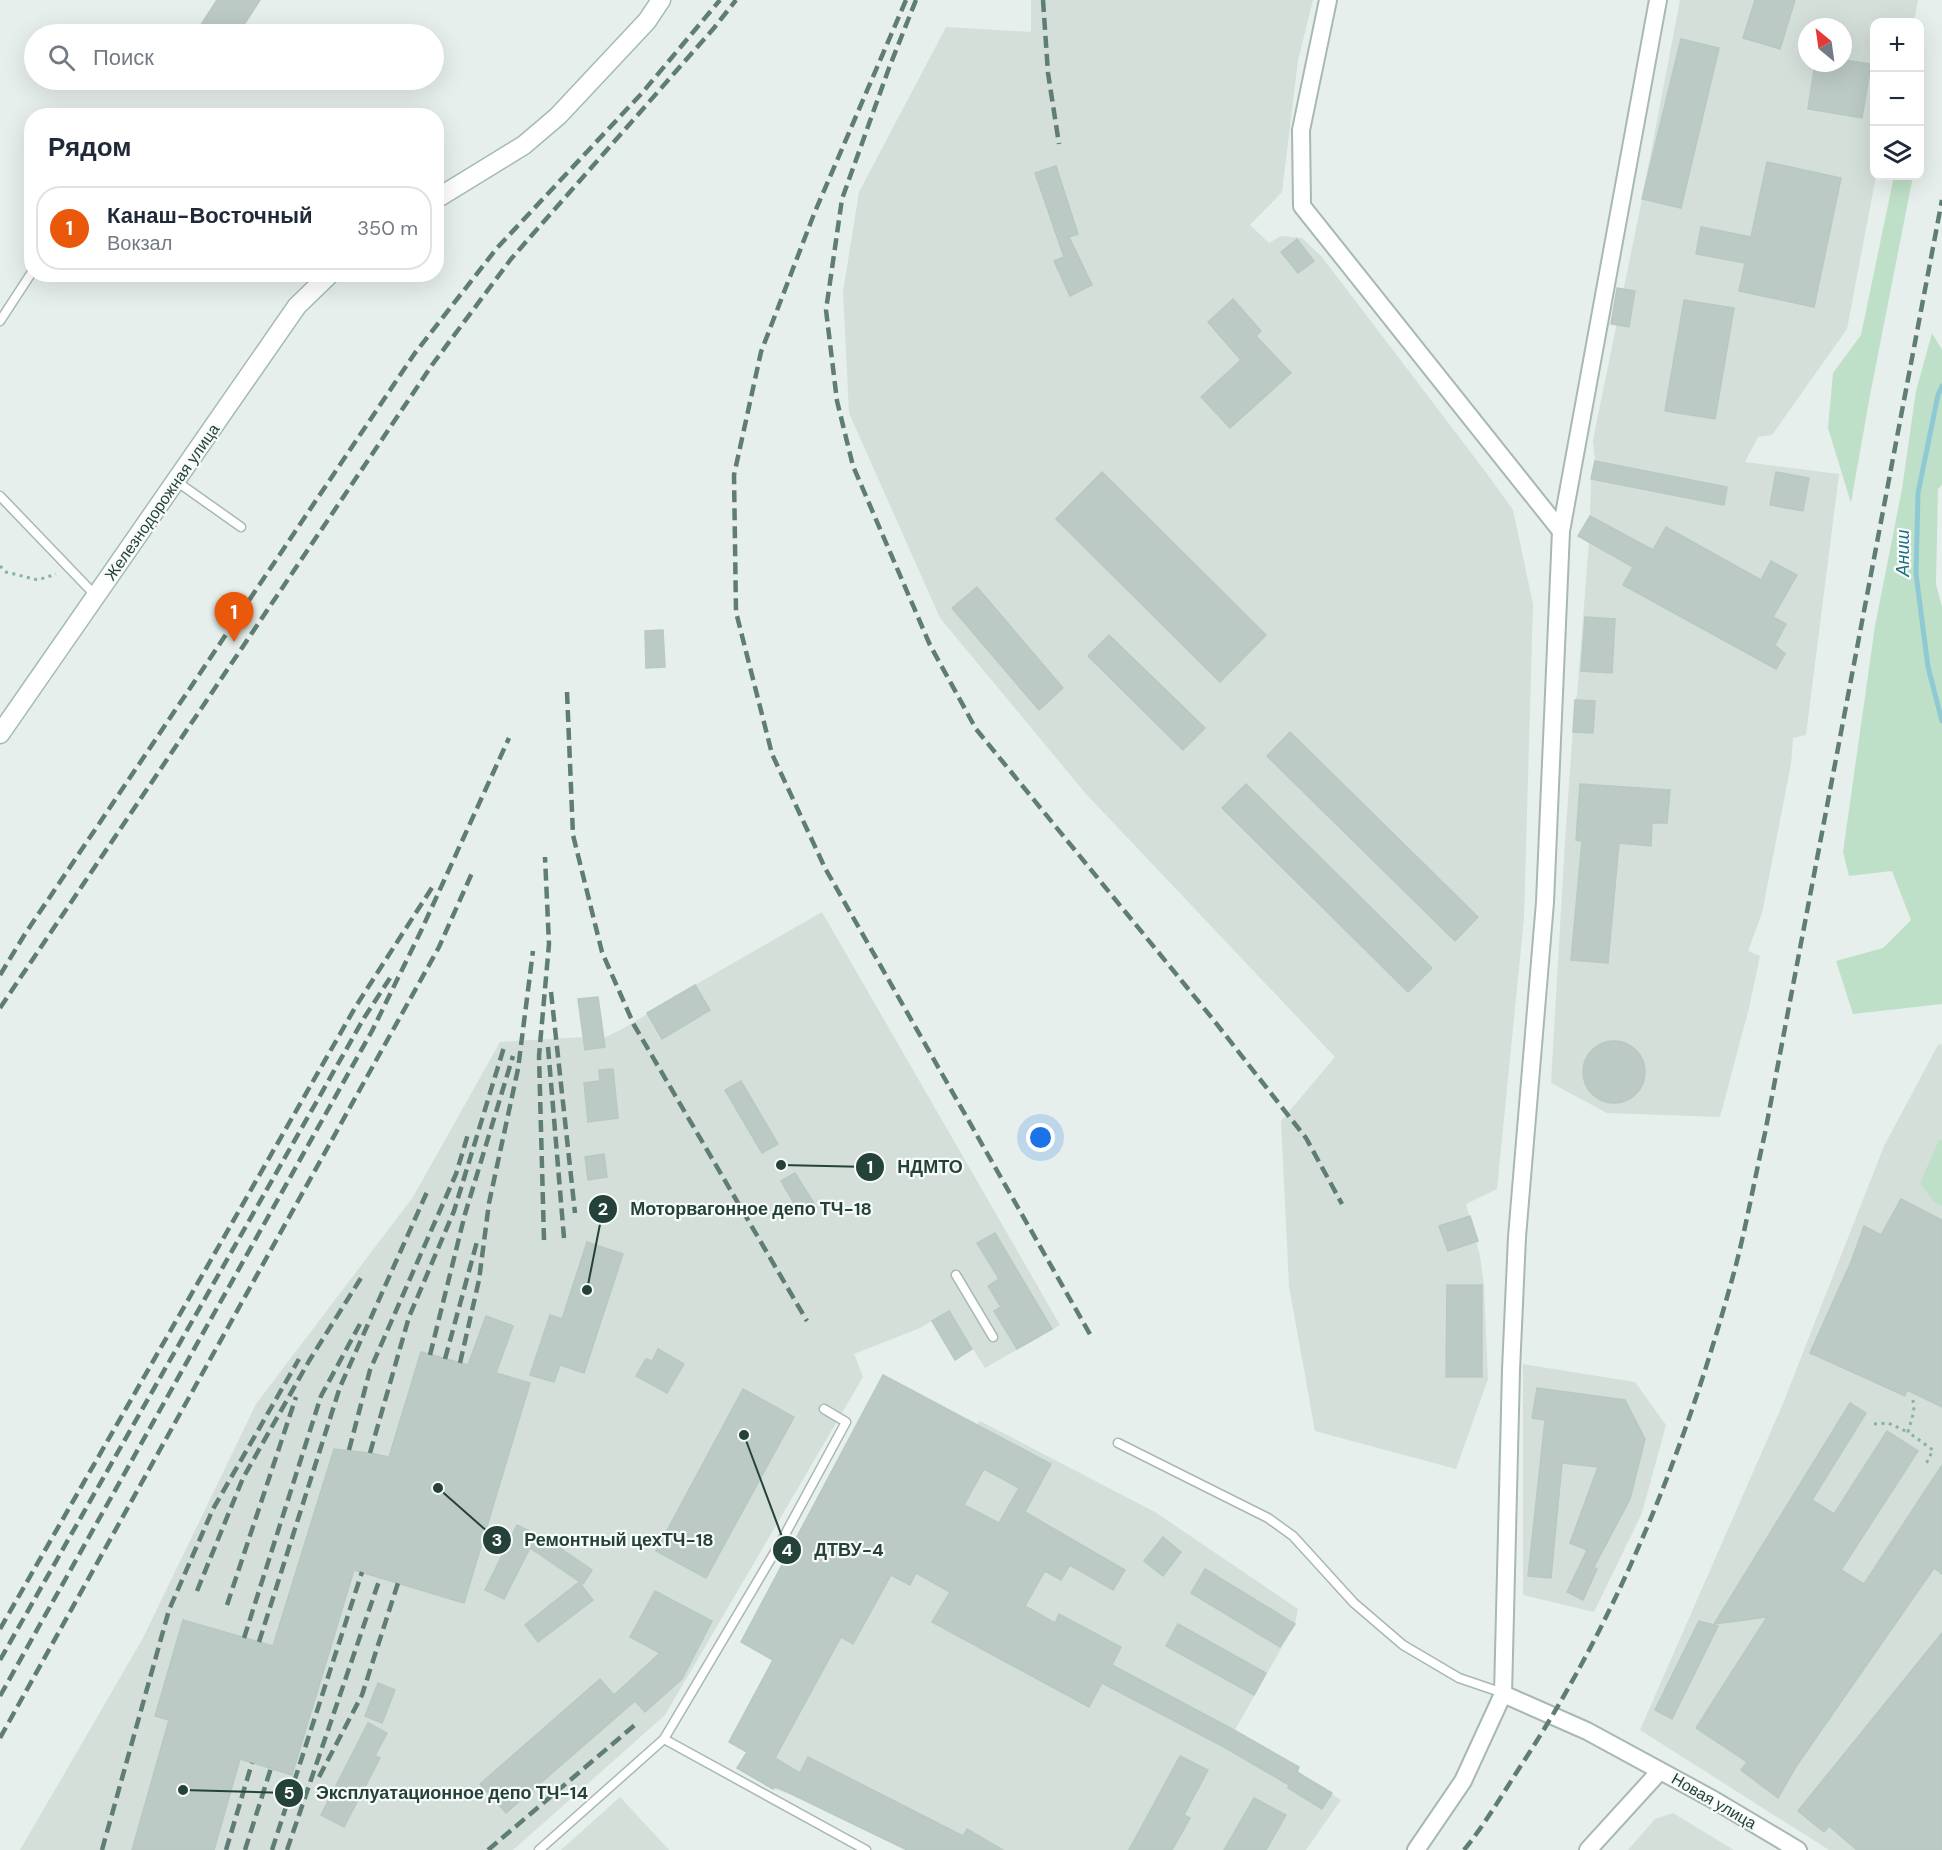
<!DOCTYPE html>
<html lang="ru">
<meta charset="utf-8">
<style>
:root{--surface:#fff;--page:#f2f2f3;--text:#1f2937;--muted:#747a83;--line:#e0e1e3;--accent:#ea580c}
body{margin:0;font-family:"DM Sans",sans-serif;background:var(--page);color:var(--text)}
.controls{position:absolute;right:18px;top:18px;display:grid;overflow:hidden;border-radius:12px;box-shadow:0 6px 24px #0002}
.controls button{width:54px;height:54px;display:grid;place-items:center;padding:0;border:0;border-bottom:2px solid var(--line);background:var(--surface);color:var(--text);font:30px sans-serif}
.compass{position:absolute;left:1798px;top:18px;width:54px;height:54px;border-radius:50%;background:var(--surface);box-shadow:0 6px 24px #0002;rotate:331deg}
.you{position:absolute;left:1041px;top:1138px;width:21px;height:21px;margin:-15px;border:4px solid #fff;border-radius:50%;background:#1a73e8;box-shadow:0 0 0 9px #1a73e833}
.badge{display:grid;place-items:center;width:39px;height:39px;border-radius:50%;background:var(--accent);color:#fff;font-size:20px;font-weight:700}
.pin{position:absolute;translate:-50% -50px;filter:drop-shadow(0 2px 3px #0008)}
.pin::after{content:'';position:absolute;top:32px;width:21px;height:18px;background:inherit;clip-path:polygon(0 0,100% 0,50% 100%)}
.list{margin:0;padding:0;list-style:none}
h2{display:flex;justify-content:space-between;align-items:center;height:78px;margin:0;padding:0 24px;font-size:26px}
h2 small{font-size:20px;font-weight:400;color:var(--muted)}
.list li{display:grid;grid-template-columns:39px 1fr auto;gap:18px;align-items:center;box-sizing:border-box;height:84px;margin:0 12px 12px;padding:0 12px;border:2px solid var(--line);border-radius:24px}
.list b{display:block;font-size:22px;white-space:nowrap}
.list p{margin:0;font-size:20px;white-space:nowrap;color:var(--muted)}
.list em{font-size:20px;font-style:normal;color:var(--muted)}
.icon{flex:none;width:33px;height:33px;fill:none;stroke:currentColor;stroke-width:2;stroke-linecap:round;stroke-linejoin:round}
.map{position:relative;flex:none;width:1942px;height:1850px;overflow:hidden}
.search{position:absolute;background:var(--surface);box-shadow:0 6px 24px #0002;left:24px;top:24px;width:420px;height:66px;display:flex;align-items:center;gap:15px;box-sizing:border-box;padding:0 21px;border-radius:33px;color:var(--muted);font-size:22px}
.panel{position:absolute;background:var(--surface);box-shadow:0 6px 24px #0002;left:24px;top:108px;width:420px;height:174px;border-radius:24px}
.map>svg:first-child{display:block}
</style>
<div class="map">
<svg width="1942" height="1850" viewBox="0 0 1942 1850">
<rect width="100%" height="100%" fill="#e6efeb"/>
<g fill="#d4dfda" fill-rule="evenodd">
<path d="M1031,0H1313L1298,61L1282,192L1250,225L1269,243L1281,236L1302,238L1322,257L1488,475L1513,510L1533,604L1524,918L1497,1189L1466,1204L1480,1256L1484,1285L1488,1379L1456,1469L1315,1431L1289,1286L1281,1121L1335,1057L1086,794L940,618L849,413L843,292L859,192L946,27L1031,32Z"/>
<path d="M1680,0H1918L1914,22H1874L1876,176L1847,329L1772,435L1758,437L1745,462L1839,474L1806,735L1793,738L1791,764L1762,913L1748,951L1760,956L1749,1008L1720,1117L1607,1113L1551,1083L1565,841L1575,700L1577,695L1589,542L1578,536L1590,516L1591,479L1595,461L1593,440L1642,199ZM1807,27H1843V63H1807Z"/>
<path d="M822,912L1060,1325L985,1368L949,1311L920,1328L854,1354L863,1377L665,1715L513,1850H20L143,1638L256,1404L413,1197L500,1042L583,1037L581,1019L601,1016L604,1038L624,1028L695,985Z"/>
<path d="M1942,1044V1850H1829L1640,1730L1782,1406L1884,1146L1938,1045Z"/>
<path d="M1523,1364L1635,1382L1666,1425L1642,1513L1594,1612L1523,1595Z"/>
<path d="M883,1375L977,1425L980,1421L1155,1512L1298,1609L1295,1624L1235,1730L1299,1767L1297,1772L1341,1800L1306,1850H907L790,1794L773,1789L737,1768L747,1752L729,1742L773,1660L741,1642Z"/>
<path d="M620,1797L669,1850H561Z"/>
<path d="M1673,1813L1734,1850H1628L1655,1819Z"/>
</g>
<g fill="#bfe0c8">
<path d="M1894,176H1913L1870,395L1851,503L1828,428L1833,373L1861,335Z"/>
<path d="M1932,333L1942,350V485L1938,489L1936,584L1942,607V1004L1853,1014L1836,961L1883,948L1911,920L1892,871L1849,876L1843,852L1875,626L1902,489L1916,391Z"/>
<path d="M1939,1140H1942V1206L1933,1201L1920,1183Z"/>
</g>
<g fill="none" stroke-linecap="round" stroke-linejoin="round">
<path stroke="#8ec9d4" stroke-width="5" d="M1942,386L1938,395L1918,493L1916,574L1928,667L1942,721"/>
</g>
<g fill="#bbcac4" stroke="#b8c9c2" stroke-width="1.5" fill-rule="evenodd">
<path d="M217,0H260L238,34H195Z"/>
<path d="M1755,0H1795L1780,49L1743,38Z"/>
<path d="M1681,39L1719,48L1681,208L1642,199Z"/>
<path d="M1843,60L1871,64L1862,118L1808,109L1815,63H1843Z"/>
<path d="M1767,162L1841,178L1814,307L1739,291L1745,263L1696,254L1701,227L1751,237Z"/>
<path d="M1056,166L1078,234L1069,237L1092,285L1070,296L1054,261L1064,257L1035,173Z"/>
<path d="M1297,239L1314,261L1298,273L1281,252Z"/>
<path d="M1617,288L1635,291L1629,327L1611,324Z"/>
<path d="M1233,299L1261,331L1256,336L1291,373L1230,428L1201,397L1241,360L1208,322Z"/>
<path d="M1684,300L1734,308L1715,419L1665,411Z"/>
<path d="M1595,461L1727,487L1724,505L1591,479Z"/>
<path d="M1102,472L1266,635L1220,682L1056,519Z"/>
<path d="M1776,472L1809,478L1803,511L1770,505Z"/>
<path d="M1590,516L1653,550L1666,527L1761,580L1771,561L1797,575L1773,617L1786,624L1775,645L1785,654L1776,669L1623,585L1633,567L1578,536Z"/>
<path d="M977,587L1063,688L1039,710L952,608Z"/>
<path d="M1585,617L1615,619L1612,673L1581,671Z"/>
<path d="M663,630L665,667L646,668L645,631Z"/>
<path d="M1109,635L1205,728L1183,750L1088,656Z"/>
<path d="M1575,700L1595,701L1593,733L1573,732Z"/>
<path d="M1290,732L1478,917L1455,941L1267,756Z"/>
<path d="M1246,784L1432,968L1408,992L1222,808Z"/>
<path d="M1580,784L1670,790L1667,823H1652L1651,846L1619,843L1608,963L1571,960L1582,841L1576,840Z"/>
<path d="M695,985L710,1010L662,1039L647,1013Z"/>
<path d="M598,997L605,1047L585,1050L578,999Z"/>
<circle cx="1614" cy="1072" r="31"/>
<path d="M613,1069L618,1118L588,1122L584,1083L600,1081L599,1070Z"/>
<path d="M741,1081L778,1144L762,1153L725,1090Z"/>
<path d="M604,1154L607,1177L588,1180L585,1157Z"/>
<path d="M795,1173L817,1208L802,1217L781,1181Z"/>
<path d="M1901,1199L1942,1220V1407L1907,1390L1905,1396L1810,1353L1851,1262L1864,1226L1881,1235Z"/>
<path d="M1470,1216L1478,1241L1448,1251L1439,1226Z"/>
<path d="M995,1233L1052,1329L1017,1349L994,1311L1001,1307L988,1286L999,1279L977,1243Z"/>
<path d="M587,1242L623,1254L584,1373L560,1365L554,1382L530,1375L550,1315L562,1319Z"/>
<path d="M1447,1285H1482V1377H1446Z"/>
<path d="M949,1311L972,1349L955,1360L932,1321Z"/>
<path d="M486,1316L513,1326L496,1373L530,1383L464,1603L354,1570L292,1775L240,1759L214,1850H132L169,1720L155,1716L183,1620L273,1646L334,1449L370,1453L389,1457L421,1352L468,1365Z"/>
<path d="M658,1349L684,1364L667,1393L636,1376L646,1359L652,1361Z"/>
<path d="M883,1375L1051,1464L1025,1512L1125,1570L1113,1590L1070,1565L1061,1580L1045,1571L1025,1606L1055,1623L1059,1614L1121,1647L1112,1665L1234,1730L1299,1767L1297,1772L1332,1793L1322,1809L1288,1788L1289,1785L1224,1747L1102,1683L1089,1707L932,1622L950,1592L916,1573L910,1585L891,1575L853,1644L841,1637L775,1758L800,1773L808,1757L963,1836L967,1829L1003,1850H907L775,1786L773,1789L737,1768L747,1752L729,1742L773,1660L741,1642ZM984,1469L1019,1488L999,1523L964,1505Z"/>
<path d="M1537,1388L1625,1400L1645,1439L1630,1499L1594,1567L1597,1569L1583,1600L1567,1592L1587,1550L1570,1543L1598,1467L1562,1463L1551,1578L1528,1576L1545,1420L1532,1418Z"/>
<path d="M743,1389L794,1417L706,1578L656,1551Z"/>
<path d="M1850,1403L1866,1413L1812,1500L1834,1514L1887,1431L1918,1451L1841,1570L1864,1584L1942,1465V1574L1934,1568L1797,1765L1778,1798L1741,1770L1747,1762L1696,1728L1767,1617L1714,1624Z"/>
<path d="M517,1525L548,1540L592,1570L583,1584L530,1548L504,1599L485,1590Z"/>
<path d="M1163,1537L1181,1552L1163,1576L1144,1561Z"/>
<path d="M1205,1569L1295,1624L1280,1647L1191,1593Z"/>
<path d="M579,1582L593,1600L538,1642L525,1625Z"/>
<path d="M655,1591L712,1621L682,1679L645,1712L635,1701L506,1813L480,1784L600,1679L614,1695L660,1653L630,1637Z"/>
<path d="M1699,1621L1718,1626L1672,1719L1655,1710Z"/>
<path d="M1178,1624L1266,1673L1254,1695L1166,1646Z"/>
<path d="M1942,1633V1850H1857L1829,1826L1824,1832L1798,1811Z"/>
<path d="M378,1683L395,1690L382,1723L365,1716Z"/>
<path d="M368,1723L387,1733L375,1756L380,1758L344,1827L321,1815Z"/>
<path d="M1180,1756L1208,1770L1184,1815L1190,1818L1172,1850H1129Z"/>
<path d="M1254,1798L1286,1815L1266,1850H1224Z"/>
</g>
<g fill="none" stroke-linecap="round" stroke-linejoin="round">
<defs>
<g id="lane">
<path d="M0,321L32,272"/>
<path d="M176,481L241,527"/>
<path d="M0,496L96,596"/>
<path d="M956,1275L993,1337"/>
<path d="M1118,1443L1268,1518L1293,1536L1354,1603L1403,1645L1459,1678L1503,1693"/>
<path d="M664,1739L866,1850"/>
<path d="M539,1850L664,1739L782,1540L846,1422L824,1409"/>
</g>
<g id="street">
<path d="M1328,0L1301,130L1302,206L1561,531"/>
<path d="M1503,1694L1587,1731L1714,1800L1798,1850"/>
<path d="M1416,1850L1463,1781L1503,1694L1511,1370L1517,1237L1545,902L1561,531L1658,0"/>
<path d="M1588,1850L1660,1771"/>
</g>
<g id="secondary">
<path d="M436,199L524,145L558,116L647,21L661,0"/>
<path d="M0,734L297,306L330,274"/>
</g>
</defs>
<use href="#lane" stroke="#a8b8b2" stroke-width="11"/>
<use href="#street" stroke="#a8b8b2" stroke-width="20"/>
<use href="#secondary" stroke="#a4bbb3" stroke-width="21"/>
<g stroke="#86b3a5" stroke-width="3" stroke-dasharray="3 4.5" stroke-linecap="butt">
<path d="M0,566L6,572L38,580L56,574"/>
<path d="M1913,1400L1914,1411L1908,1432L1933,1450L1926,1464"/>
<path d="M1874,1424L1888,1423L1908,1432"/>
</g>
<use href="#lane" stroke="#fff" stroke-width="8"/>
<use href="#street" stroke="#fff" stroke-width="16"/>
<use href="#secondary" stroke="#fff" stroke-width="18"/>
<g stroke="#5f7d75" stroke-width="4.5" stroke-dasharray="12 6" stroke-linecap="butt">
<path d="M906,0L814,214L761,352L734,475L736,612L772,754L825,868L1091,1336"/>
<path d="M916,0L889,68L842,199L826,310L837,401L853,466L930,645L976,729L1212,1018L1306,1138L1342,1204"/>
<path d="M1043,0L1048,73L1059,144"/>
<path d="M567,692L573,835L602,952L634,1025L807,1321"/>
<path d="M0,975L25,934L415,353L497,248L642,93L720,0"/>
<path d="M551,992L575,1213"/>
<path d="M0,1008L432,365L511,259L714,28L736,0"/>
<path d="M548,1047L564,1238"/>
<path d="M544,1240L539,1056L549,944L545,857"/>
<path d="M430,1355L465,1214L513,1056"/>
<path d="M445,1359L478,1238"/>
<path d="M460,1363L479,1280L489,1203L518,1069L533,951"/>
<path d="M349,1450L370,1370L456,1174L469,1131"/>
<path d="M370,1453L409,1317L454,1211L505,1044"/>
<path d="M197,1591L243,1478L309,1361L361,1278"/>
<path d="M227,1605L296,1397"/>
<path d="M0,1629L356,1006L435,883"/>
<path d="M244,1638L321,1396L360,1324"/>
<path d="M259,1642L340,1387L427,1192"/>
<path d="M0,1660L364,1018L390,978"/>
<path d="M0,1696L372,1031L421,931L509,738"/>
<path d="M0,1738L439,947L472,873"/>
<path d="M319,1777L362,1695L398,1583"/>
<path d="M102,1850L169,1610L213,1509L299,1359"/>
<path d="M226,1850L252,1763"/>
<path d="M245,1850L271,1768"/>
<path d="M272,1850L362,1572"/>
<path d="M287,1850L380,1578"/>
<path d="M488,1850L636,1724"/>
<path d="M1464,1850C1485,1824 1502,1795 1520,1767C1621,1614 1688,1443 1736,1265C1747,1222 1755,1177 1765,1133L1942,200"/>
</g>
</g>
<g text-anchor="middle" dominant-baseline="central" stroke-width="4.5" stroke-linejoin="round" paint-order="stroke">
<g font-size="16" fill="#24423a" stroke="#f7fbf9">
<text transform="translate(162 502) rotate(-55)">Железнодорожная улица</text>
<text transform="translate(1714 1801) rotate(30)">Новая улица</text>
</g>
<g font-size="18" font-style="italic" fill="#1c6f80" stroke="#f7fbf9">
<text transform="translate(1903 553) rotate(-90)">Аниш</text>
</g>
</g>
<path fill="none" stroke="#24423a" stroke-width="2" d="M781 1165L870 1167M587 1290L603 1209M438 1488L497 1540M744 1435L787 1550M183 1790L289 1793"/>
<g fill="#24423a" stroke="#f7fbf9" stroke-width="2">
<circle cx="781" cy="1165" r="6"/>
<circle cx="587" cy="1290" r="6"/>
<circle cx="438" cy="1488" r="6"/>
<circle cx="744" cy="1435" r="6"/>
<circle cx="183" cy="1790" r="6"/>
<circle cx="870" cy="1167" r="15"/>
<circle cx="603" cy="1209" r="15"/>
<circle cx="497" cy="1540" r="15"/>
<circle cx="787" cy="1550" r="15"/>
<circle cx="289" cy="1793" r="15"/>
</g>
<g font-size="18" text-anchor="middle" font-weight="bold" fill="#fff">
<text x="870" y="1173">1</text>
<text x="603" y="1215">2</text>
<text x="497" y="1546">3</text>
<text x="787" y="1556">4</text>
<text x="289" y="1799">5</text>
</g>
<g font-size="18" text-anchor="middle" font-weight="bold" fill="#24423a" stroke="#f7fbf9" stroke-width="4.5" stroke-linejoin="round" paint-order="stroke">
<text x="930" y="1173">НДМТО</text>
<text x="751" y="1215">Моторвагонное депо ТЧ-18</text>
<text x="619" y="1546">Ремонтный цехТЧ-18</text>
<text x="849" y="1556">ДТВУ-4</text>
<text x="452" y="1799">Эксплуатационное депо ТЧ-14</text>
</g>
</svg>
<div class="controls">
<button>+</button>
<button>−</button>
<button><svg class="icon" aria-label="layers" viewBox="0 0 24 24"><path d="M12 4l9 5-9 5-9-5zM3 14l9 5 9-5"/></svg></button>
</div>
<svg class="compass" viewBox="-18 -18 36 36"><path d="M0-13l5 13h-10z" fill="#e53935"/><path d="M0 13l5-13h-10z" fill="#747a83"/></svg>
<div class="you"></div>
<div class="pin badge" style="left:234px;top:642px">1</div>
<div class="search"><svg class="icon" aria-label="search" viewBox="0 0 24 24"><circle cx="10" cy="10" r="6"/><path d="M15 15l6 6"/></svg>Поиск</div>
<section class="panel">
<h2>Рядом<small></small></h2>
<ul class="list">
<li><span class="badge">1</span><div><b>Канаш-Восточный</b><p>Вокзал</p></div><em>350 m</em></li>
</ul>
</section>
</div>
